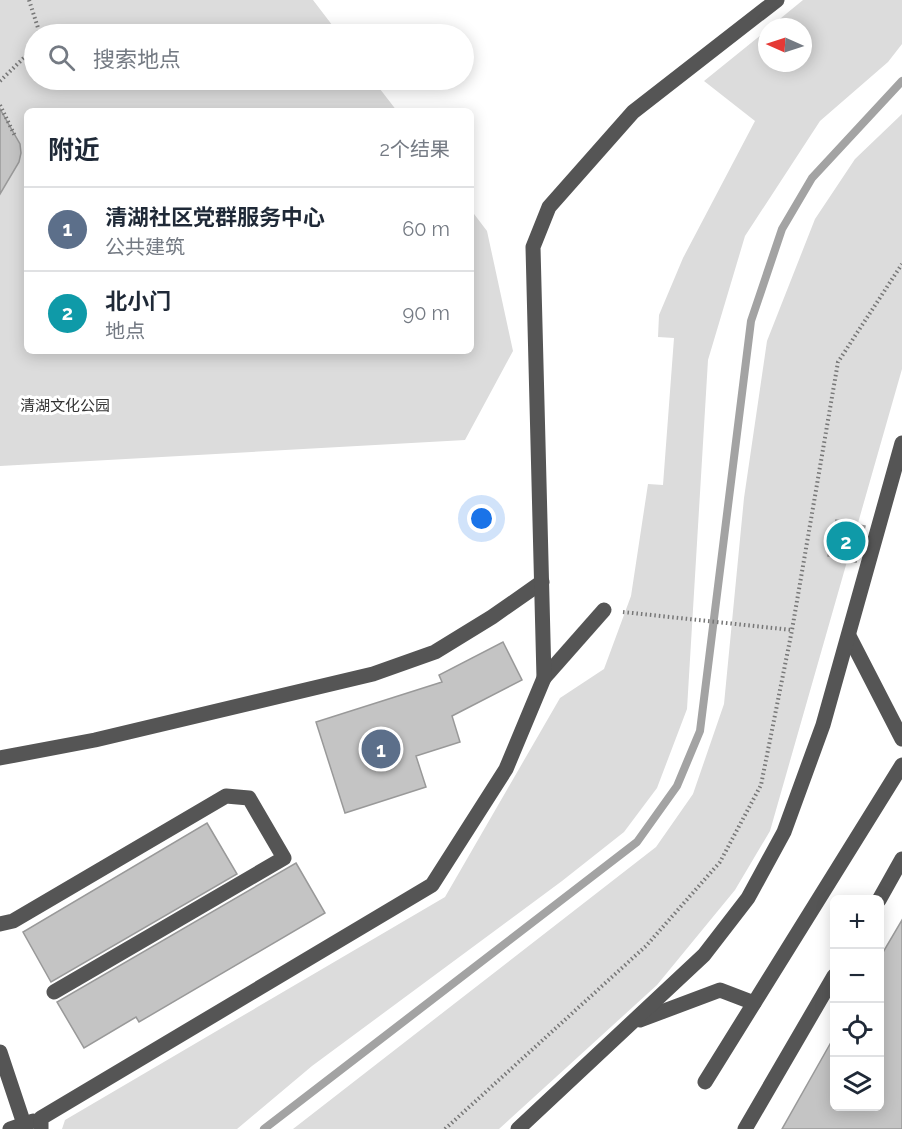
<!DOCTYPE html>
<html lang="zh">
<meta charset="utf-8">
<style>
:root{--surface:#fff;--page:#f6f6f7;--text:#1f2937;--muted:#747a83;--line:#e0e1e3;--accent:#d93025}
body{margin:0;font-family:Raleway,"Noto Sans SC",sans-serif;background:var(--page);color:var(--text)}
.controls{position:absolute;right:18px;bottom:18px;display:grid;overflow:hidden;border-radius:9px;box-shadow:0 3px 15px #0003}
.controls button{width:54px;height:54px;display:grid;place-items:center;padding:0;border:0;border-bottom:2px solid var(--line);background:var(--surface);color:var(--text);font:30px sans-serif}
.compass{position:absolute;left:758px;top:18px;width:54px;height:54px;border-radius:50%;background:var(--surface);box-shadow:0 3px 15px #0003;rotate:273deg}
.you{position:absolute;left:482px;top:519px;width:21px;height:21px;margin:-15px;border:4px solid #fff;border-radius:50%;background:#1a73e8;box-shadow:0 0 0 9px #1a73e833}
.badge{display:grid;place-items:center;width:39px;height:39px;border-radius:50%;background:var(--accent);color:#fff;font-size:20px;font-weight:700}
.pin{position:absolute;translate:-50% -50%;border:3px solid #fff;box-shadow:0 2px 6px #0006}
.list{margin:0;padding:0;list-style:none}
h2{display:flex;justify-content:space-between;align-items:center;height:78px;margin:0;padding:0 24px;font-size:26px}
h2 small{font-size:20px;font-weight:400;color:var(--muted)}
.list li{display:grid;grid-template-columns:39px 1fr auto;gap:18px;align-items:center;box-sizing:border-box;height:84px;padding:0 24px;border-top:2px solid var(--line)}
.list b{display:block;font-size:22px;white-space:nowrap}
.list p{margin:0;font-size:20px;white-space:nowrap;color:var(--muted)}
.list em{font-size:20px;font-style:normal;color:var(--muted)}
.icon{flex:none;width:33px;height:33px;fill:none;stroke:currentColor;stroke-width:2;stroke-linecap:round;stroke-linejoin:round}
.map{position:relative;flex:none;width:902px;height:1129px;overflow:hidden}
.search{position:absolute;background:var(--surface);box-shadow:0 3px 15px #0003;left:24px;top:24px;width:450px;height:66px;display:flex;align-items:center;gap:15px;box-sizing:border-box;padding:0 21px;border-radius:33px;color:var(--muted);font-size:22px}
.panel{position:absolute;background:var(--surface);box-shadow:0 3px 15px #0003;left:24px;top:108px;width:450px;height:246px;border-radius:9px}
.map>svg:first-child{display:block}
</style>
<div class="map">
<svg width="902" height="1129" viewBox="0 0 902 1129">
<rect width="100%" height="100%" fill="#fff"/>
<g fill="#dcdcdc">
<path d="M0,0H313L339,34H34V80H373L397,111H27V351H471V210L487,231L513,351L465,440L0,466Z"/>
<path d="M803,0H902V44L888,62L820,121L745,236L708,360L687,709L657,788L624,832L562,881L312,1066L237,1129H62L65,1120L445,897L560,698L604,669L631,596L648,484L663,485L674,338L658,337L659,315L683,258L755,121L704,81L767,30V63H803V27H770Z"/>
<path d="M902,114V369L770,831L735,890L657,985L499,1129H293L656,847L693,794L724,704L744,498L767,341L815,219L855,159Z"/>
</g>
<g fill="none" stroke-linecap="round" stroke-linejoin="round">
<path stroke="#a3a3a3" stroke-width="8" d="M264,1129L637,842L677,786L700,731L751,321L782,229L812,178L902,81"/>
</g>
<g fill="#c4c4c4" stroke="#999" stroke-width="1.5">
<path d="M0,109L20,144L21,153L19,162L0,194Z"/>
<path d="M836,520L865,526L856,562L828,556Z"/>
<path d="M503,642L522,680L452,716L460,742L416,756L426,787L345,813L316,722L442,682L439,675Z"/>
<path d="M207,823L237,874L51,982L23,932Z"/>
<path d="M296,863L325,913L139,1022L136,1017L84,1048L57,1002Z"/>
<path d="M902,920V1129H782L834,1037V1107H879V959Z"/>
</g>
<g fill="none" stroke-linecap="round" stroke-linejoin="round">
<g stroke="#777" stroke-width="4" stroke-dasharray="1.5 3" stroke-linecap="butt">
<path d="M29,0L40,34"/>
<path d="M0,81L34,48"/>
<path d="M0,105L15,136"/>
<path d="M623,612L792,630"/>
<path d="M445,1129L646,946L720,862L761,785L792,630L838,362L902,264"/>
</g>
<g stroke="#555" stroke-width="15">
<path d="M849,636L902,739"/>
<path d="M544,678L604,610"/>
<path d="M0,758L95,740L373,674L435,652L492,617L542,582"/>
<path d="M879,900L902,859"/>
<path d="M0,924L13,921L226,796L249,798L284,858L54,992"/>
<path d="M640,1020L720,990L754,1003"/>
<path d="M0,1052L24,1124"/>
<path d="M705,1082L902,765"/>
<path d="M10,1129L33,1121"/>
<path d="M41,1129V1118L432,885L506,769L544,678L533,247L549,207L633,112L777,0"/>
<path d="M518,1129L704,955L748,898L784,832L823,725L902,443"/>
<path d="M745,1129L834,976"/>
</g>
</g>
<g text-anchor="middle" dominant-baseline="central" stroke-width="6" stroke-linejoin="round" paint-order="stroke">
<g font-size="15" fill="#333" stroke="#fff">
<text x="65" y="406">清湖文化公园</text>
</g>
</g>
</svg>
<div class="controls">
<button>+</button>
<button>−</button>
<button><svg class="icon" aria-label="locate" viewBox="0 0 24 24"><circle cx="12" cy="12" r="6"/><path d="M12 2v4M12 18v4M2 12h4M18 12h4"/></svg></button>
<button><svg class="icon" aria-label="layers" viewBox="0 0 24 24"><path d="M12 4l9 5-9 5-9-5zM3 14l9 5 9-5"/></svg></button>
</div>
<svg class="compass" viewBox="-18 -18 36 36"><path d="M0-13l5 13h-10z" fill="#e53935"/><path d="M0 13l5-13h-10z" fill="#747a83"/></svg>
<div class="you"></div>
<div class="pin badge" style="left:381px;top:749px;background:#5c6f8a">1</div>
<div class="pin badge" style="left:846px;top:541px;background:#0f9aa8">2</div>
<div class="search"><svg class="icon" aria-label="search" viewBox="0 0 24 24"><circle cx="10" cy="10" r="6"/><path d="M15 15l6 6"/></svg>搜索地点</div>
<section class="panel">
<h2>附近<small>2个结果</small></h2>
<ul class="list">
<li><span class="badge" style="background:#5c6f8a">1</span><div><b>清湖社区党群服务中心</b><p>公共建筑</p></div><em>60 m</em></li>
<li><span class="badge" style="background:#0f9aa8">2</span><div><b>北小门</b><p>地点</p></div><em>90 m</em></li>
</ul>
</section>
</div>
